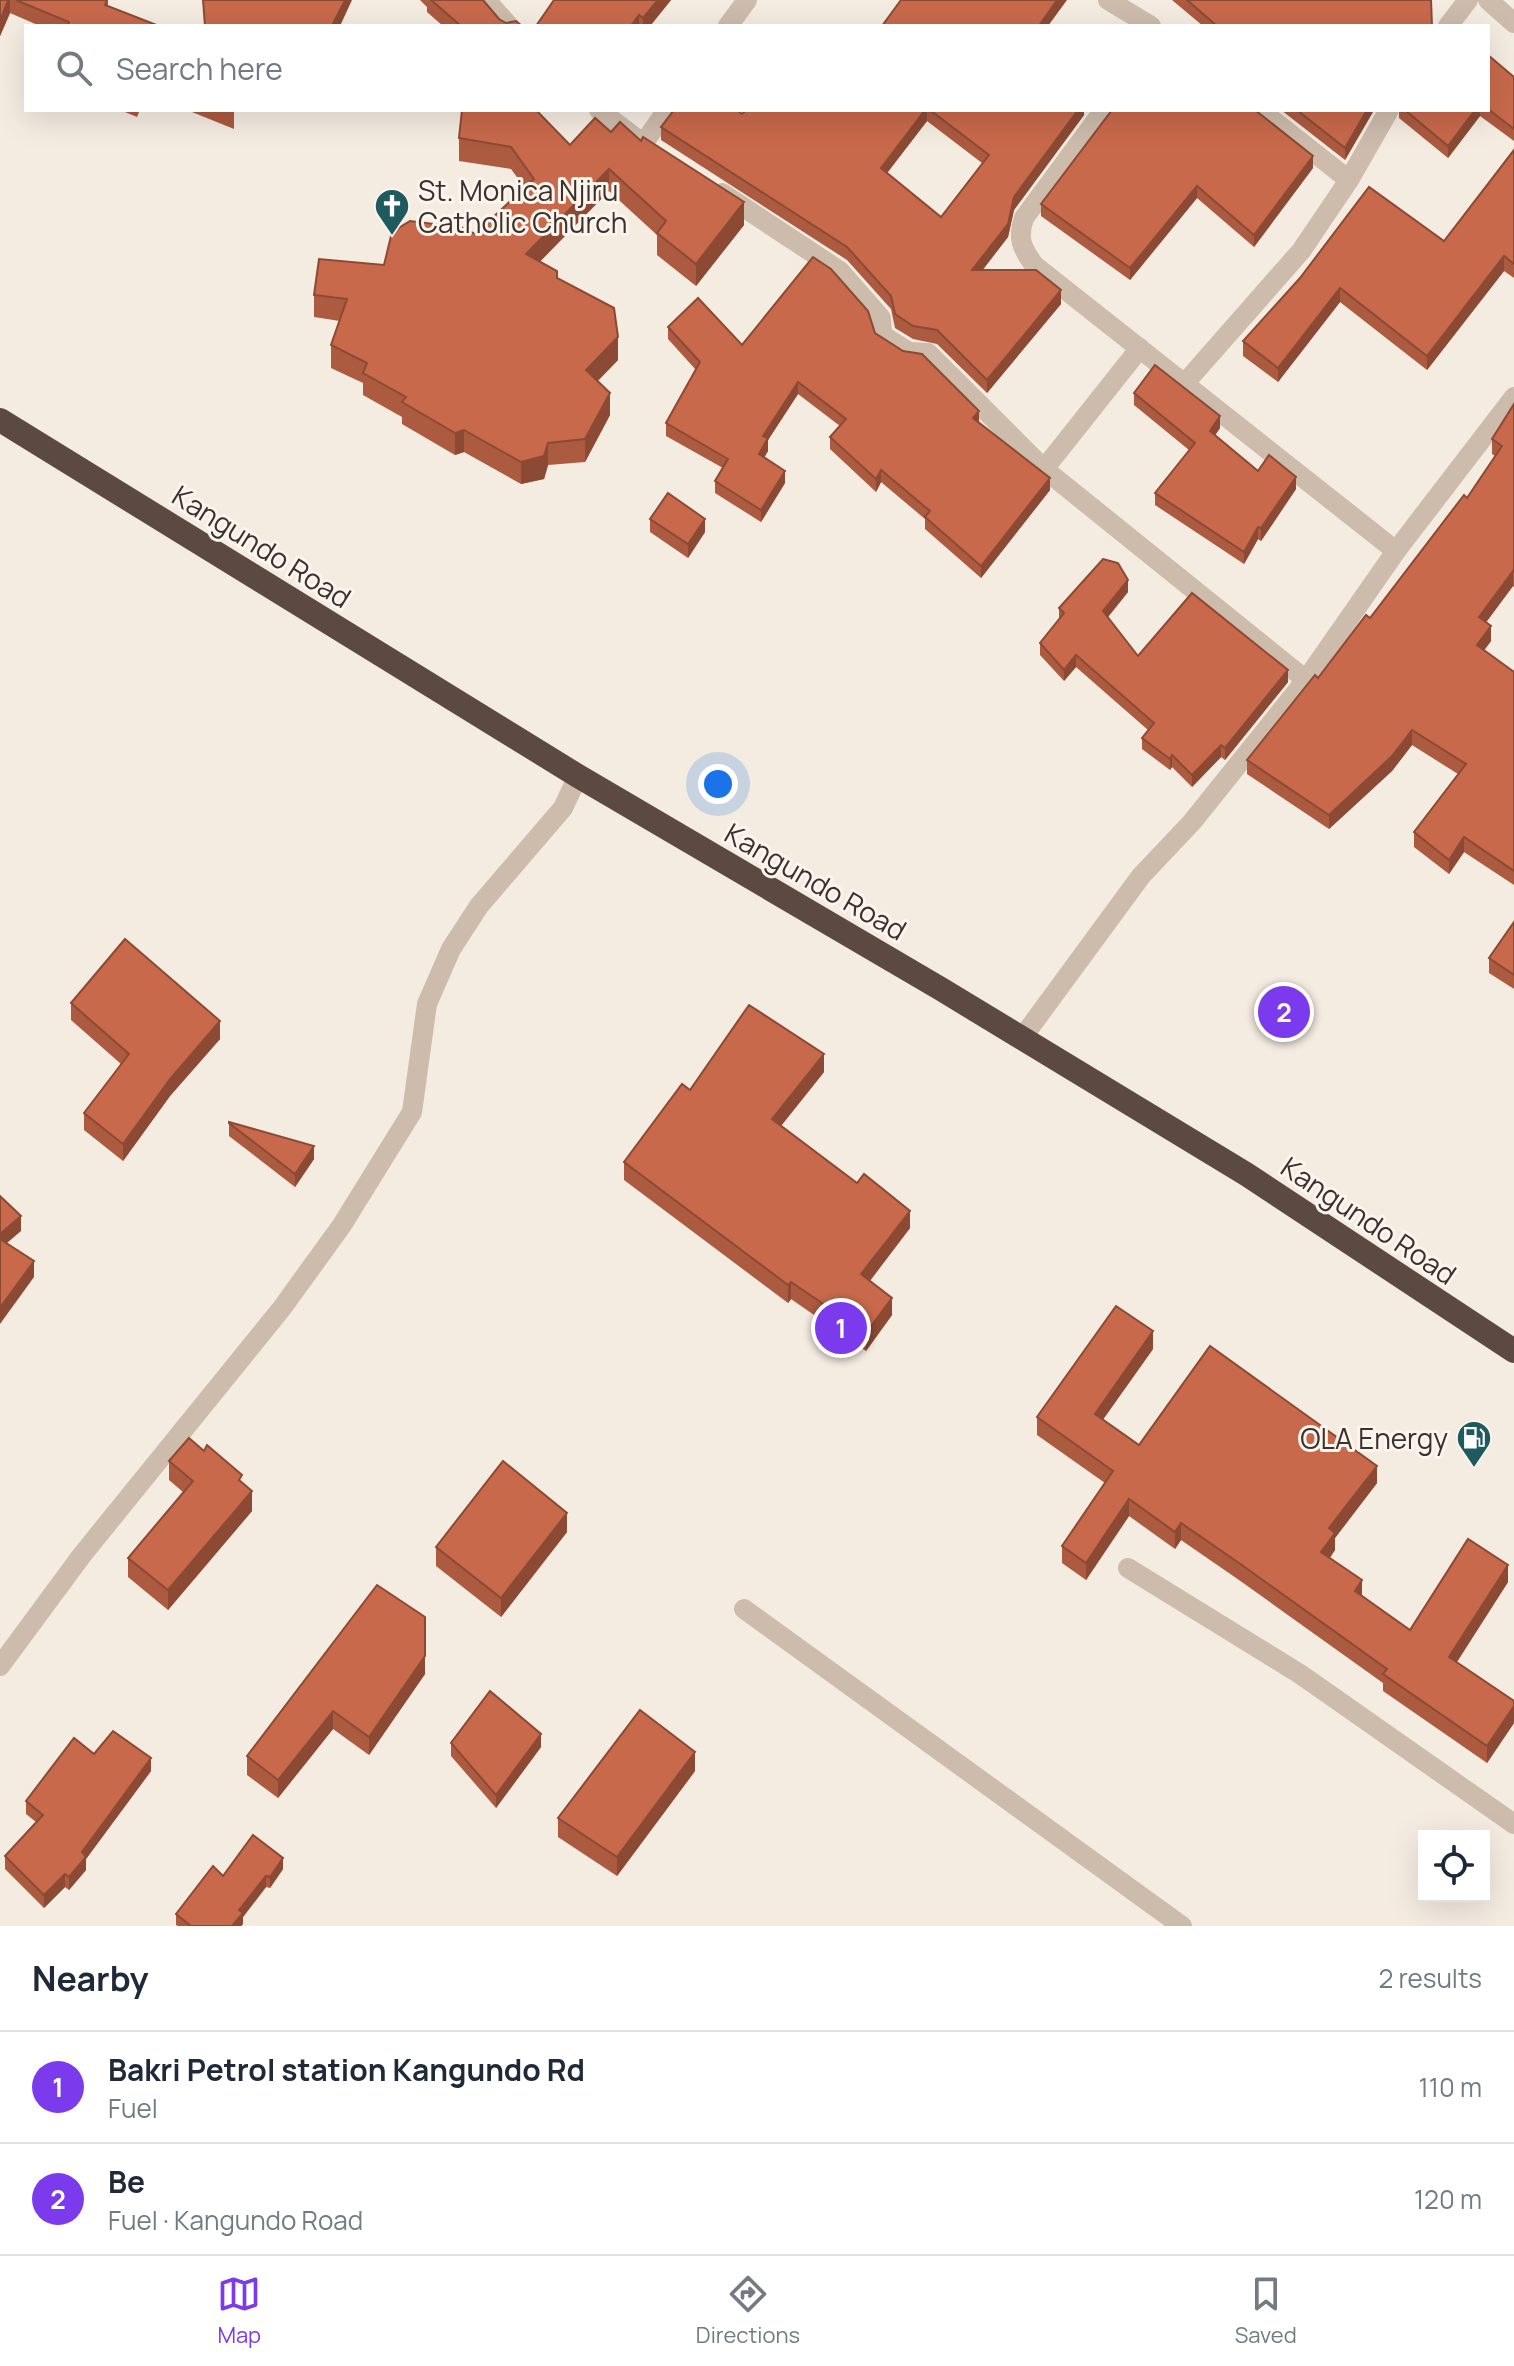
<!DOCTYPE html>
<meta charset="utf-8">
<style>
:root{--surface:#fff;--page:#f6f6f7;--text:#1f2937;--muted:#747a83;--line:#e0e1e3;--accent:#7c3aed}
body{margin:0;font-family:Manrope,sans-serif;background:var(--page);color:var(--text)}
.controls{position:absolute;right:24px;bottom:24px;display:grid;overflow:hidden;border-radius:0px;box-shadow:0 8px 32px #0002}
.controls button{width:72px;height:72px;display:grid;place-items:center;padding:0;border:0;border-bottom:2px solid var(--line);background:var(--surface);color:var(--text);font:40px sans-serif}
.you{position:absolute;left:718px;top:784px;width:28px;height:28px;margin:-20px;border:6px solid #fff;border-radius:50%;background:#1a73e8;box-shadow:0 0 0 12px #1a73e833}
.badge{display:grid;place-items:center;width:52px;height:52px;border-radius:50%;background:var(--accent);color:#fff;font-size:26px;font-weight:700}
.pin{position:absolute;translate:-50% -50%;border:4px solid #fff;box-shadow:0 2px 8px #0006}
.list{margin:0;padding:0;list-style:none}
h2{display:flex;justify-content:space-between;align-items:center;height:104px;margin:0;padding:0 32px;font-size:34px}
h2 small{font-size:26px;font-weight:400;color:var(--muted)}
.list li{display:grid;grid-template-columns:52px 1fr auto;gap:24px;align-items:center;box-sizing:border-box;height:112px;padding:0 32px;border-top:2px solid var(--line)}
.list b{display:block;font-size:30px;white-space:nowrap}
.list p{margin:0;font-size:26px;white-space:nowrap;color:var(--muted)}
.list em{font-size:26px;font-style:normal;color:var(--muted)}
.icon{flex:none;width:44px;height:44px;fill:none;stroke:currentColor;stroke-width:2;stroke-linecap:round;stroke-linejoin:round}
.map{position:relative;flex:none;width:1514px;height:1926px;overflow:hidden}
.search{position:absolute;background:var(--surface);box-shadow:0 8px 32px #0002;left:24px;right:24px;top:24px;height:88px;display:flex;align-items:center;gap:20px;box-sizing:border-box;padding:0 28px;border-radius:0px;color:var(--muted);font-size:30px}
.sheet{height:328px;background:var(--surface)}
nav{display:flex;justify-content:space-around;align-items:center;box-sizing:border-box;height:112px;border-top:2px solid var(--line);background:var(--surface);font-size:22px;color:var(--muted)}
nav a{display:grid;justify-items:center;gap:4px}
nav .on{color:var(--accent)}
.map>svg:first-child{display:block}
</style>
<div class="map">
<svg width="1514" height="1926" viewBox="0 0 1514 1926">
<rect width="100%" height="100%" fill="#f4ebe1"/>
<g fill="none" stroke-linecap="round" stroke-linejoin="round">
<g stroke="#cdbbac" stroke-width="20">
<path d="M486,0L509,26"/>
<path d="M1108,0L1151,26"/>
<path d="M1488,0L1514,23"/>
<path d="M728,26L747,0"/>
<path d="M1448,26L1468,0"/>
<path d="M599,110L637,139"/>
<path d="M1104,110L1024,218C1017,239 1022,248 1034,265L1396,551"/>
<path d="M1260,110L1349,180"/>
<path d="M643,144L667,110"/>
<path d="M722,193L840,271L881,318L882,335L909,352L928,353L1044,469L1306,680"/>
<path d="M1185,383L1301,251L1349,180L1389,110"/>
<path d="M1044,469L1140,348"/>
<path d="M1022,1038L1141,876L1192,822L1306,680L1396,551L1514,397"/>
<path d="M1128,1568L1300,1674L1514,1824"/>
<path d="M744,1609L1182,1926"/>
<path d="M0,1666L82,1555L282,1308L342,1225L412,1112L427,1004L451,949L479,906L563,808L578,776"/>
</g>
<path stroke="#5c4a42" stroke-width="24" d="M0,420L578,776L941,989L1246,1174L1514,1351"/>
</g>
<g fill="#ac5a40" fill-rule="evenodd">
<path d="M0,0H108V6L159,26H40L10,13L0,36Z"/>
<path d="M420,0H483L499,19L506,23L522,26H443L427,12V7Z"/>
<path d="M671,0L650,26H536Z"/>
<path d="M1172,0H1431L1432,26H1203Z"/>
<path d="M1488,55L1514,77V141L1480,116L1448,158L1399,118V110H1488Z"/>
<path d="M120,110H140L137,117Z"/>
<path d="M187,110H234V129Z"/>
<path d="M746,110H1084V115L1014,210L1008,237L982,270L1061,304L987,393L937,344L913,339L895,328L891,309L847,260L661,140V127L742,114ZM927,121L982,163L941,217L887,173Z"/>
<path d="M1281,110H1374L1345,160Z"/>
<path d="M611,132L641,141L744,225L696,286L657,255V235L609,191L540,261L557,278L618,360L598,381L610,415L585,462L548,465L544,479L521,484L464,452L455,455L402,424V417L363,395V383L331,368V345L340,321L314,317V295L384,265L475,234L525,188L511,169L459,161V138L570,145Z"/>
<path d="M1514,150V278L1504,271L1427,370L1340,302L1278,382L1243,356V341L1300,278L1444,241Z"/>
<path d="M1313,168L1254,247L1197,198L1130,280L1041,216V204Z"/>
<path d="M668,327L742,345L875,333L979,422L1050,490L981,578L925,529V519L881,482L876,492L830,449V437L840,426L798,394L768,440V451L764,458L785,483L761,522L715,493V481L723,468L666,436V423L696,370L668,339Z"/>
<path d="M1134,393L1220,428L1215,435L1258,471L1296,489L1261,541L1258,539L1244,564L1155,505V493L1189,450L1134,405Z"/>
<path d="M1514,404V587L1513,586L1486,622L1491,641L1484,650L1514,672V885L1464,852L1449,874L1414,847V832L1458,774L1412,745L1392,771L1329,829L1247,774V760L1370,618L1467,498L1495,456L1492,454V439Z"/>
<path d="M650,519L705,532L688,558L650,532Z"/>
<path d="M1128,592L1108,617L1138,656L1288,682L1225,760L1221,757L1192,787L1172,767L1170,770L1142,749V738L1148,730L1076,667L1064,681L1040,655V643L1059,619V608Z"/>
<path d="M1514,921V989L1489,973V958Z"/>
<path d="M71,1003L220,1039L170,1096L123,1161L84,1130V1113L121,1064L71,1020Z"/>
<path d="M824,1072L781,1126L910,1228L870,1281L892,1315L866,1351L791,1299L788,1303L624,1180V1162L690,1090Z"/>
<path d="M229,1123L314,1159L295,1187L229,1136Z"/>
<path d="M1153,1349L1103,1419L1139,1445L1377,1483L1335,1538V1550L1330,1558L1362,1596L1410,1630L1508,1582L1457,1662L1514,1701V1723L1487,1763L1383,1691V1683L1239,1580L1181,1540L1175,1549L1129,1516L1086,1580L1062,1563V1546L1105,1483L1037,1435V1417Z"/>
<path d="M169,1461L242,1483L252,1511L168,1610L128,1577V1558L183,1492L169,1480Z"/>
<path d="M567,1532L501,1617L436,1566V1547Z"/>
<path d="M377,1585L425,1674L369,1755L333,1729L278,1798L247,1775V1756Z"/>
<path d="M451,1743L541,1747L496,1808L451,1756Z"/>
<path d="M94,1754L151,1771L86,1859V1870L69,1890L65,1887L44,1908L5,1869V1856L36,1822L26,1814V1801Z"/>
<path d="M695,1771L617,1876L558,1837V1818Z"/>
<path d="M283,1869L270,1888L266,1887L243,1917V1924L241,1926H178L176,1925V1914L223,1876Z"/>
</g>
<g fill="#8c4a34">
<path d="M8,0H10V13L0,36V21Z"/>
<path d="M345,0H352L340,26H332Z"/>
<path d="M658,0H671L650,26H643V18Z"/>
<path d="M1057,0H1067L1048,26H1039Z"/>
<path d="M639,15V26H631Z"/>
<path d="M925,110H927V121L881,181V168Z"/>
<path d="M1078,110H1084V115L1014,210L1008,237L972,284V270L1014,197Z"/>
<path d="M1367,110H1374L1345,160V148Z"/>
<path d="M1475,110H1480V116L1448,158V146Z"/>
<path d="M1313,156V168L1254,247V235Z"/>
<path d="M609,169V191L526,276V254Z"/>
<path d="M1197,186V198L1130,280V268Z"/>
<path d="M744,202V225L696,286V264Z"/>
<path d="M1504,256V271L1427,370V356Z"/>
<path d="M1340,288V302L1278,382V368Z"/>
<path d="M1061,290V304L987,393V380Z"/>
<path d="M618,337V360L586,392V370Z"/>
<path d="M798,382V394L768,440V451L759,466V454L763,436Z"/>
<path d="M610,393V415L585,462V439Z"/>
<path d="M979,411V423L973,418Z"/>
<path d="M1220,416V428L1210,443V431Z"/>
<path d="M464,430V452L455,455V433Z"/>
<path d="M548,443V465L544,479L521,484V462Z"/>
<path d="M881,470V482L876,492V479Z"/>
<path d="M785,471V483L761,522V510Z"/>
<path d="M1296,477V489L1261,541V528Z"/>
<path d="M1050,478V490L981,578V566Z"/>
<path d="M705,519V532L688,558V544Z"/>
<path d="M1258,527V539L1244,564V552Z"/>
<path d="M1513,571V586L1479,632V617Z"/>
<path d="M1128,580V592L1103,623V611Z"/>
<path d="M1491,626V641L1477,660V645Z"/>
<path d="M1076,655V667L1064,681V670Z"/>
<path d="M1288,670V682L1225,760V748Z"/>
<path d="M1412,730V745L1392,771L1329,829V815Z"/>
<path d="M1221,745V757L1192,787V775Z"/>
<path d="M1172,755V767L1170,770V759Z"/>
<path d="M1464,837V852L1449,874V860Z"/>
<path d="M220,1021V1039L170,1096L123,1161V1144L170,1079Z"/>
<path d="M824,1054V1072L772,1137V1119Z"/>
<path d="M314,1146V1159L295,1187V1174Z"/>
<path d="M910,1211V1228L861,1292V1274Z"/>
<path d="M21,1216V1231L0,1249V1234Z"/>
<path d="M34,1261V1277L0,1324V1308Z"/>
<path d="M791,1282V1299L788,1303V1285Z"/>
<path d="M892,1298V1315L866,1351V1333Z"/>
<path d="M1153,1331V1349L1095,1431V1414Z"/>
<path d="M1377,1466V1483L1335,1538V1550L1321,1569V1552L1329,1528Z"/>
<path d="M252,1491V1511L168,1610V1590Z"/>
<path d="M1129,1499V1516L1086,1580V1563Z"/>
<path d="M567,1513V1532L501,1617V1598Z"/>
<path d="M1181,1523V1540L1175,1549V1532Z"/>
<path d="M1508,1565V1582L1449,1674V1657Z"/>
<path d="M1362,1580V1597L1355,1591Z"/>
<path d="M425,1656V1674L369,1755V1737Z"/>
<path d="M1514,1706V1723L1487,1763V1746Z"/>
<path d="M333,1711V1729L278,1798V1780Z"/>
<path d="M541,1734V1747L496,1808V1795Z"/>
<path d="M695,1752V1771L617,1876V1857Z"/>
<path d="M151,1758V1771L86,1859V1870L69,1890V1877L82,1852Z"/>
<path d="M283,1858V1869L270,1888V1877Z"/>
<path d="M65,1874V1887L44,1908V1895Z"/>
<path d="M266,1876V1887L243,1917V1924L241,1926H232L239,1910Z"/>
</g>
<g fill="#c8694b" stroke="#8c4a34" stroke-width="2">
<path d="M0,0H8L0,21Z"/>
<path d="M16,0H107L105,5L159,26H68L69,22Z"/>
<path d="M203,0H345L332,26H205Z"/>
<path d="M431,0H483L499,19L506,23L516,21L522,26H461Z"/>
<path d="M554,0H658L643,18L639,15L631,26H536Z"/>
<path d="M901,0H1057L1039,26H882Z"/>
<path d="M1187,0H1431L1432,26H1217Z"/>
<path d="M1488,55L1514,77V129L1488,109Z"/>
<path d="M462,110H536L570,145L595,118L611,132L620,122L641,141L643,137L744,202L696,264L657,233L666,221L609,169L526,254L557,271V278L614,308L618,337L586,370L610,393L585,439L548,443L544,456L521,462L464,430L455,433L402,402L406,397L363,373L367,363L331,345L347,299L314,295L319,259L384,265L392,232L410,221L450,226L453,223L475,234L534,179L511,147L459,138Z"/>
<path d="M674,110H737L742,114L746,110H925L881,168L941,217L989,155L930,110H1078L1014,197L1008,224L972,270H1036L1061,290L987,380L937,330L913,326L895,314L891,296L847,247L661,127Z"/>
<path d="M1112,110H1255L1313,156L1254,235L1197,186L1130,268L1041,204Z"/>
<path d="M1297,110H1367L1345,148Z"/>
<path d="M1405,110H1475L1448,146Z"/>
<path d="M1514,150V264L1504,256L1427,356L1340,288L1278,368L1243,341L1300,278L1369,187L1444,241Z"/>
<path d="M813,257L831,269L868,311L875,333L903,351L922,354L979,411L973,418L1050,478L981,566L925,517L930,511L881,470L876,479L830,437L846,419L798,382L763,436L768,438L759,454L785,471L761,510L715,481L728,459L666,423L700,362L668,327L698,298L742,345Z"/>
<path d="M1155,365L1220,416L1210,431L1258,471L1269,455L1296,477L1261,528L1258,527L1244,552L1155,493L1195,443L1134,393Z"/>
<path d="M1514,404V572L1513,571L1479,617L1491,626L1477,645L1514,672V871L1464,837L1449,860L1414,832L1466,764L1412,730L1392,756L1329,815L1247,760L1315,675L1318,678L1366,615L1370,618L1464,495L1467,498L1502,446L1492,439Z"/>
<path d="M668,493L705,519L688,544L650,519Z"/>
<path d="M1103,559L1118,563L1128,580L1103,611L1138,656L1192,593L1288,670L1225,748L1221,745L1192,775L1172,755L1170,759L1142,738L1154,723L1076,655L1064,670L1040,643L1064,613L1059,608Z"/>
<path d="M1514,922V975L1489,958Z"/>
<path d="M125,939L220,1021L170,1079L123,1144L84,1113L129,1054L71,1003Z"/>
<path d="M749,1005L824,1054L772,1119L857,1183L864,1174L910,1211L861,1274L892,1298L866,1333L791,1282L788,1285L624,1162L682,1084L690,1090Z"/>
<path d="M229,1122L314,1146L295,1174L229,1123Z"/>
<path d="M0,1196L21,1216L0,1234Z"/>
<path d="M0,1239L34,1261L0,1308Z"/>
<path d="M1116,1306L1153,1331L1095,1414L1139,1445L1210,1346L1377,1466L1329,1528L1335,1533L1321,1552L1362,1580L1355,1591L1410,1630L1468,1539L1508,1565L1449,1657L1514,1701V1706L1487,1746L1383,1674L1387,1669L1239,1563L1181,1523L1175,1532L1129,1499L1086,1563L1062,1546L1113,1471L1037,1417Z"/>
<path d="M189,1438L204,1451L207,1445L242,1475L239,1480L252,1491L168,1590L128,1558L193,1481L169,1461Z"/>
<path d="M503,1461L567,1513L501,1598L436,1547Z"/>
<path d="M377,1585L425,1617V1656L369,1737L333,1711L278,1780L247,1756Z"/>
<path d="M490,1691L541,1734L496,1795L451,1743Z"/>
<path d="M640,1710L695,1752L617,1857L558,1818Z"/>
<path d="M113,1731L151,1758L82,1852L86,1857L69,1877L65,1874L44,1895L5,1856L43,1815L26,1801L74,1738L94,1754Z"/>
<path d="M253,1835L283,1858L270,1877L266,1876L239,1910L243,1913L232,1926H191L176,1914L213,1866L223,1876Z"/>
</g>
<defs>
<symbol id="church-pin" viewBox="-11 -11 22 30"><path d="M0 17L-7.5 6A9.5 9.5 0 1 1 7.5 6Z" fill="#1f5a5e" stroke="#fbf5ee"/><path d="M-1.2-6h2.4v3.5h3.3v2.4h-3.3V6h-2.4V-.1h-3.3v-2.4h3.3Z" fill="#fff"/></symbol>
<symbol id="fuel-pin" viewBox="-11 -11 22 30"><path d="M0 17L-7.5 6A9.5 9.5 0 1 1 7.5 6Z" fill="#1f5a5e" stroke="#fbf5ee"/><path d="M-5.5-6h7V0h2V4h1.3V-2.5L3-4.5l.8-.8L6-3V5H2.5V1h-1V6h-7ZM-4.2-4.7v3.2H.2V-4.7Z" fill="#fff"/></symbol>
</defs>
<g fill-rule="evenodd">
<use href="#church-pin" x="372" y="186" width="40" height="54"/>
<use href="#fuel-pin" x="1454" y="1418" width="40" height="54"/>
</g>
<g text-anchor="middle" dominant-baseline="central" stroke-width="6" stroke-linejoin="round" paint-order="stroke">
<g font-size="28" fill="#3b302b" stroke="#fbf5ee" text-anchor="start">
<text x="418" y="190">St. Monica Njiru<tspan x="418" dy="32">Catholic Church</tspan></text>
<text x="1448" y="1438" text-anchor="end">OLA Energy</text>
</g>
<g font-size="28" fill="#3b302b" stroke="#fbf5ee">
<text transform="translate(262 546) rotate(32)">Kangundo Road</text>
<text transform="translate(816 881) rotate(30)">Kangundo Road</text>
<text transform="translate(1369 1220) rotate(34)">Kangundo Road</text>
</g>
</g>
</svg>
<div class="controls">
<button><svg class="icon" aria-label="locate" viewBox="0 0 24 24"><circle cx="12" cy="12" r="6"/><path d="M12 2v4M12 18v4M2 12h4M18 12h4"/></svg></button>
</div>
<div class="you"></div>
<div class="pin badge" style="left:841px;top:1328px">1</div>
<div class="pin badge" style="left:1284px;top:1012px">2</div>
<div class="search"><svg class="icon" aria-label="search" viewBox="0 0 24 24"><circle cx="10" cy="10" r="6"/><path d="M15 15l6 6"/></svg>Search here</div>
</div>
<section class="sheet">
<h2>Nearby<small>2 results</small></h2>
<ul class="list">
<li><span class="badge">1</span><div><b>Bakri Petrol station Kangundo Rd</b><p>Fuel</p></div><em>110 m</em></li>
<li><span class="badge">2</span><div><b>Be</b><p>Fuel · Kangundo Road</p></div><em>120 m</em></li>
</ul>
</section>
<nav>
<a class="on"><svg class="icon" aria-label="map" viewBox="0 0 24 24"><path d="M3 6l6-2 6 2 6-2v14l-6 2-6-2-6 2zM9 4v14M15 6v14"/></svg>Map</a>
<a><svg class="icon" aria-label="directions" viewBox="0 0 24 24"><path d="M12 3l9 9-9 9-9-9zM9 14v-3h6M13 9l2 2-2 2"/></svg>Directions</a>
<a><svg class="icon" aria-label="saved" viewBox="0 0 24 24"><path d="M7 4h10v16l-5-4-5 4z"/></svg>Saved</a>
</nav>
